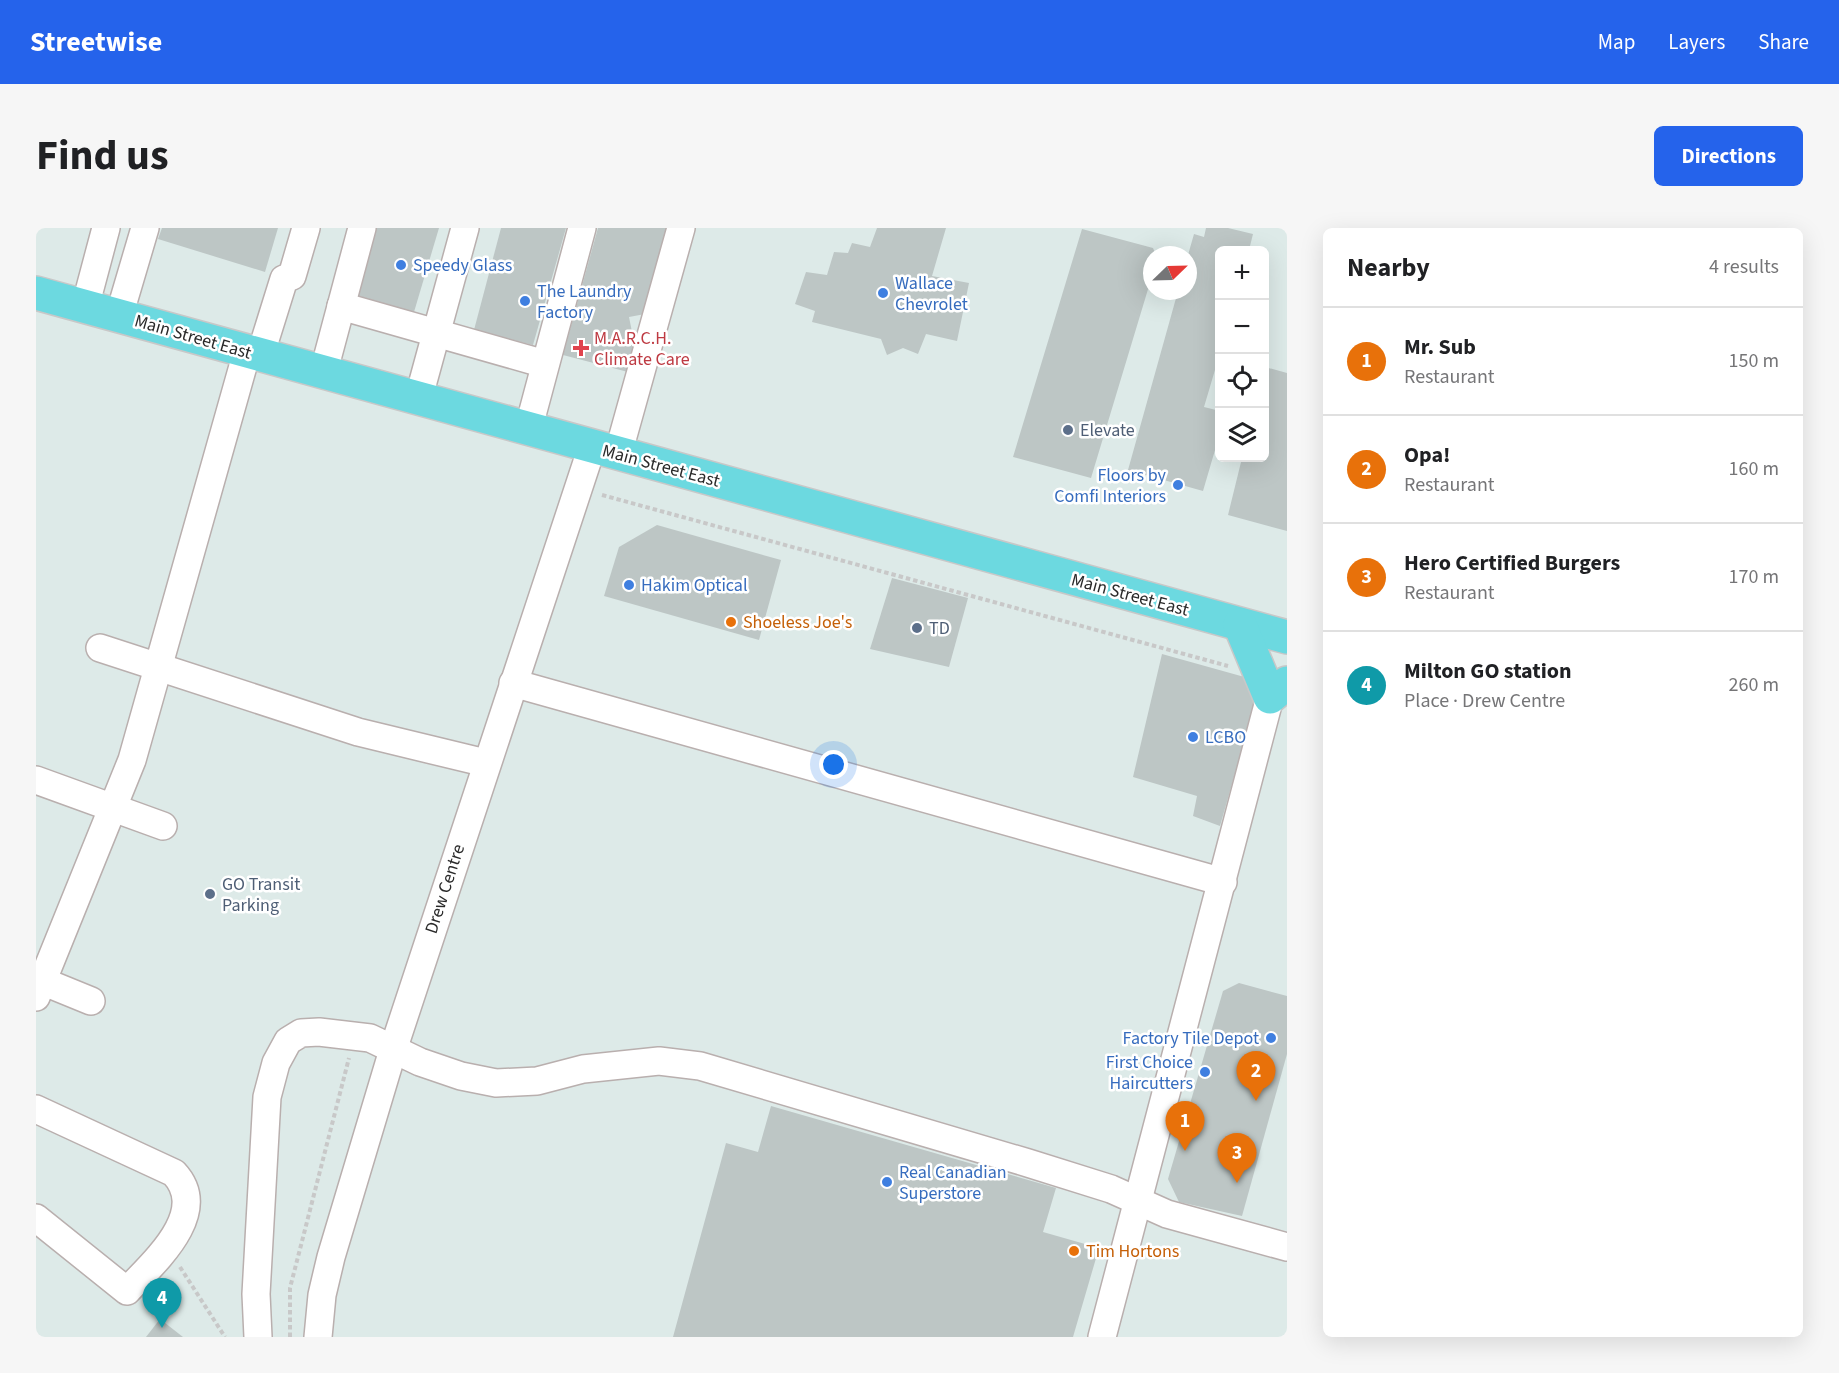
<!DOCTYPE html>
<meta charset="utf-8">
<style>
:root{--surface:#fff;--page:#f6f6f6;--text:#202124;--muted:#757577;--line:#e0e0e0;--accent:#2563eb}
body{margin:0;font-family:"Source Sans 3",sans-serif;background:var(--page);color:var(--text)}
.controls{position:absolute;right:18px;top:18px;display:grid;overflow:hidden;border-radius:9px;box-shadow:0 6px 24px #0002}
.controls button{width:54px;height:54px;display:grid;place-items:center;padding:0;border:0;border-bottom:2px solid var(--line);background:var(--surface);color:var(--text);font:30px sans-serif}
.compass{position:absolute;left:1107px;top:18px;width:54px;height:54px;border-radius:50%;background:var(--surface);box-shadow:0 6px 24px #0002;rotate:67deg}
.you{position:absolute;left:798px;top:537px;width:21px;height:21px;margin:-15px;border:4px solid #fff;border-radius:50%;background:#1a73e8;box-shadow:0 0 0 9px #1a73e833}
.badge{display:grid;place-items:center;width:39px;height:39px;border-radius:50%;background:var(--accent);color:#fff;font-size:20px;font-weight:700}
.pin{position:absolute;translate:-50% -50px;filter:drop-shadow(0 2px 3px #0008)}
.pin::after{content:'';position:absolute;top:32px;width:21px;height:18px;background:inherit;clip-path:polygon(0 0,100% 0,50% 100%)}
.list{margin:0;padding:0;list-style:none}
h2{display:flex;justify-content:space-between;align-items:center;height:78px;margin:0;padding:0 24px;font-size:26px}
h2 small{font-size:20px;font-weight:400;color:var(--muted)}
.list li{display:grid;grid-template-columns:39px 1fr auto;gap:18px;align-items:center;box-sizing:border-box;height:108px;padding:0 24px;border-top:2px solid var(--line)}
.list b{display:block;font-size:22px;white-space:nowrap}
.list p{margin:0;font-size:20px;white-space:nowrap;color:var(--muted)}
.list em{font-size:20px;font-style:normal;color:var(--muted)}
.icon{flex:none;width:33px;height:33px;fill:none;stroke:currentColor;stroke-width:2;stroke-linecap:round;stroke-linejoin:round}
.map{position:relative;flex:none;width:1251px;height:1109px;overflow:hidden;border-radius:9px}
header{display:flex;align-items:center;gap:36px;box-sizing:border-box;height:84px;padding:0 30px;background:var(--accent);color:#fff}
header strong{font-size:28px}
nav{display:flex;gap:33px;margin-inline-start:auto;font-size:21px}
.intro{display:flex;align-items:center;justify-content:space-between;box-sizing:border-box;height:144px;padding:0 36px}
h1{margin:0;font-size:42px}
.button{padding:15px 27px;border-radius:9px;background:var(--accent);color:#fff;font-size:21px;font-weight:700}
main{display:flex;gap:36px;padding:0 36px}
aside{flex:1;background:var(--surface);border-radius:9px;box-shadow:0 6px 24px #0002}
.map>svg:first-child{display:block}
</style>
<header>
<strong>Streetwise</strong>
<nav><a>Map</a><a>Layers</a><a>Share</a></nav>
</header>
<div class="intro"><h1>Find us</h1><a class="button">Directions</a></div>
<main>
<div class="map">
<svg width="1251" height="1109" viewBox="0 0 1251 1109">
<rect width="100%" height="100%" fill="#ddeae8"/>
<g fill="#bdc6c5">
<path d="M126,0H242L229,44L122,11Z"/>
<path d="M340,0H403L378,84L320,67Z"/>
<path d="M465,0H530L497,117L438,102Z"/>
<path d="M562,0H633L609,86L593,89L599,119L592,144L527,127Z"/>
<path d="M841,0H910L896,48L933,55L921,113L890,106L882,126L867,120L851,127L845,111L776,94L779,83L759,76L770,44L791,47L798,24L812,25L816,15L834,19Z"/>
<path d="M1170,0H1192L1217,6L1213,22H1184V125L1168,179L1184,183V205L1167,263L1092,242L1142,63H1152V27L1158,6L1168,9Z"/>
<path d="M1046,1L1117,20L1120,27H1116V48L1055,250L977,229Z"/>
<path d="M1229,139L1251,145V303L1192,287L1206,230H1228Z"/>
<path d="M621,297L745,332L723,412L568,368L583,319Z"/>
<path d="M856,350L932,370L913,439L834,421Z"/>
<path d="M1126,426L1212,450L1221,468L1184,598L1157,588L1161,568L1097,549Z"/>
<path d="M1203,755L1251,768V826L1206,988L1143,974L1132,951L1187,763Z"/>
<path d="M735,878L1020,960L1007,1004L1063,1020L1037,1109H637L690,915L722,924Z"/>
<path d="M124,1091L147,1109H110Z"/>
</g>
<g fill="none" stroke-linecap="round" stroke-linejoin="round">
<defs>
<g id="minor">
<path d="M305,78L509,136"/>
<path d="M49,79L70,0"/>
<path d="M83,88L109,0"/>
<path d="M224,128L248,51L256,48L270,0"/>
<path d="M287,146L326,0"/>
<path d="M382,172L429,0"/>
<path d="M492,202L546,0"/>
<path d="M582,226L645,0"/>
<path d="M64,420L322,504L450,535"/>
<path d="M477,455L1187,654"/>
<path d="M0,552L127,598"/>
<path d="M6,753L55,773"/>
<path d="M0,769L96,532L211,124"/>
<path d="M0,881L138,945C175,985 118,1034 91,1063L0,990"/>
<path d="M222,1109L220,1066L231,869L240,835L252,813L265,805L283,804L334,810L384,834L425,848L460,855L501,853L547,841L623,833L664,838L992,935L1075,961L1131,986L1251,1019"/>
<path d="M282,1109L286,1067L295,1029L357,822L556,219"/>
<path d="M1066,1109L1234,469"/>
</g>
<g id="major">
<path d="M0,65L1251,409"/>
<path d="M1204,397L1234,469L1251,455"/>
</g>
</defs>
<use href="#minor" stroke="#b9afae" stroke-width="30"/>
<use href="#major" stroke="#c8c8c8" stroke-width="36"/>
<g stroke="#c8c8c8" stroke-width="4" stroke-dasharray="4.5 3" stroke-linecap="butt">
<path d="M566,267L1192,438"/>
<path d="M144,1039L189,1109"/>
<path d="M254,1109V1060L313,830"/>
</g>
<use href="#minor" stroke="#fff" stroke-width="27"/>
<use href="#major" stroke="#6cd9e0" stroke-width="33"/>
</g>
<g fill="#3f7fe0" stroke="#fff" stroke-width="2">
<circle cx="365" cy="37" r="6"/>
<circle cx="847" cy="65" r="6"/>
<circle cx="489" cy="73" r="6"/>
<circle cx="1142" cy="257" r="6"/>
<circle cx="593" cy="357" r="6"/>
<circle cx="1157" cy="509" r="6"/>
<circle cx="1235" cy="810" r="6"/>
<circle cx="1169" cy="844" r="6"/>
<circle cx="851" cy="954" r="6"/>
</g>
<path fill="#e0444e" stroke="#fff" stroke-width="2" d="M542 111h6v6h6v6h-6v6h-6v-6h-6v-6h6z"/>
<g fill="#5c6f8a" stroke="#fff" stroke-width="2">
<circle cx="1032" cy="202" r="6"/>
<circle cx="881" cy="400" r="6"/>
<circle cx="174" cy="666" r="6"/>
</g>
<g fill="#e8710a" stroke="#fff" stroke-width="2">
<circle cx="695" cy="394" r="6"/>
<circle cx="1038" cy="1023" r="6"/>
</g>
<g text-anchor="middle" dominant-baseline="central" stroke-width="5" stroke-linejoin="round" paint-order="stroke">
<g font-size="18" fill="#366cbe" stroke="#fff" text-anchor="start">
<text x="377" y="37">Speedy Glass</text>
<text x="859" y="55">Wallace<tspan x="859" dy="21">Chevrolet</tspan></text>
<text x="501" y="63">The Laundry<tspan x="501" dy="21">Factory</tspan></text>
<text x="1130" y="247" text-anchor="end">Floors by<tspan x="1130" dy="21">Comfi Interiors</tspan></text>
<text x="605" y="357">Hakim Optical</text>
<text x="1169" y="509">LCBO</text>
<text x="1223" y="810" text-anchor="end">Factory Tile Depot</text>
<text x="1157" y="834" text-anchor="end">First Choice<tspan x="1157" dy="21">Haircutters</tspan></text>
<text x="863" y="944">Real Canadian<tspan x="863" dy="21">Superstore</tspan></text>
</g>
<g font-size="18" fill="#2a2a2a" stroke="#fff">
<text transform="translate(157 109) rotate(16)">Main Street East</text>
<text transform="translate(625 238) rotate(15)">Main Street East</text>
<text transform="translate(1094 367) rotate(15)">Main Street East</text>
<text transform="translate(409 661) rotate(-72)">Drew Centre</text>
</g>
<g font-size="18" fill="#be3a42" stroke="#fff" text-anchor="start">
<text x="558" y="110">M.A.R.C.H.<tspan x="558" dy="21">Climate Care</tspan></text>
</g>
<g font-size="18" fill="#4e5e75" stroke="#fff" text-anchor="start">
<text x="1044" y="202">Elevate</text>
<text x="893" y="400">TD</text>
<text x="186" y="656">GO Transit<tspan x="186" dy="21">Parking</tspan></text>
</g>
<g font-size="18" fill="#c56008" stroke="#fff" text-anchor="start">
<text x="707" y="394">Shoeless Joe's</text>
<text x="1050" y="1023">Tim Hortons</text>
</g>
</g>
</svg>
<div class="controls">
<button>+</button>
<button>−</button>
<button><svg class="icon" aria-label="locate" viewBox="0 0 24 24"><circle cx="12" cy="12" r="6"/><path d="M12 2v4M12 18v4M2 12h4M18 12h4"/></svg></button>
<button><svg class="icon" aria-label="layers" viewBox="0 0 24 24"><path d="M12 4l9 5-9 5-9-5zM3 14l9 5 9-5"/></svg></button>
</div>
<svg class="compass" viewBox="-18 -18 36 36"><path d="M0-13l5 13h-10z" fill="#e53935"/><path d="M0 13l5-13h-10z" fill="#757577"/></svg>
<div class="you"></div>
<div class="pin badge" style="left:1149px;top:923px;background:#e8710a">1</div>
<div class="pin badge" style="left:1220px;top:873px;background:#e8710a">2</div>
<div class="pin badge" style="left:1201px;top:955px;background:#e8710a">3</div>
<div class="pin badge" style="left:126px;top:1100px;background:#0f9aa8">4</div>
</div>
<aside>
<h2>Nearby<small>4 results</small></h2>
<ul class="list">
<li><span class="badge" style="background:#e8710a">1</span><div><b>Mr. Sub</b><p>Restaurant</p></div><em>150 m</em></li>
<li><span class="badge" style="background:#e8710a">2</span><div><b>Opa!</b><p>Restaurant</p></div><em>160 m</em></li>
<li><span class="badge" style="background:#e8710a">3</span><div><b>Hero Certified Burgers</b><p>Restaurant</p></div><em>170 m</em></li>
<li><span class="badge" style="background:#0f9aa8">4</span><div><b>Milton GO station</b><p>Place · Drew Centre</p></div><em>260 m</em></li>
</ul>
</aside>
</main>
